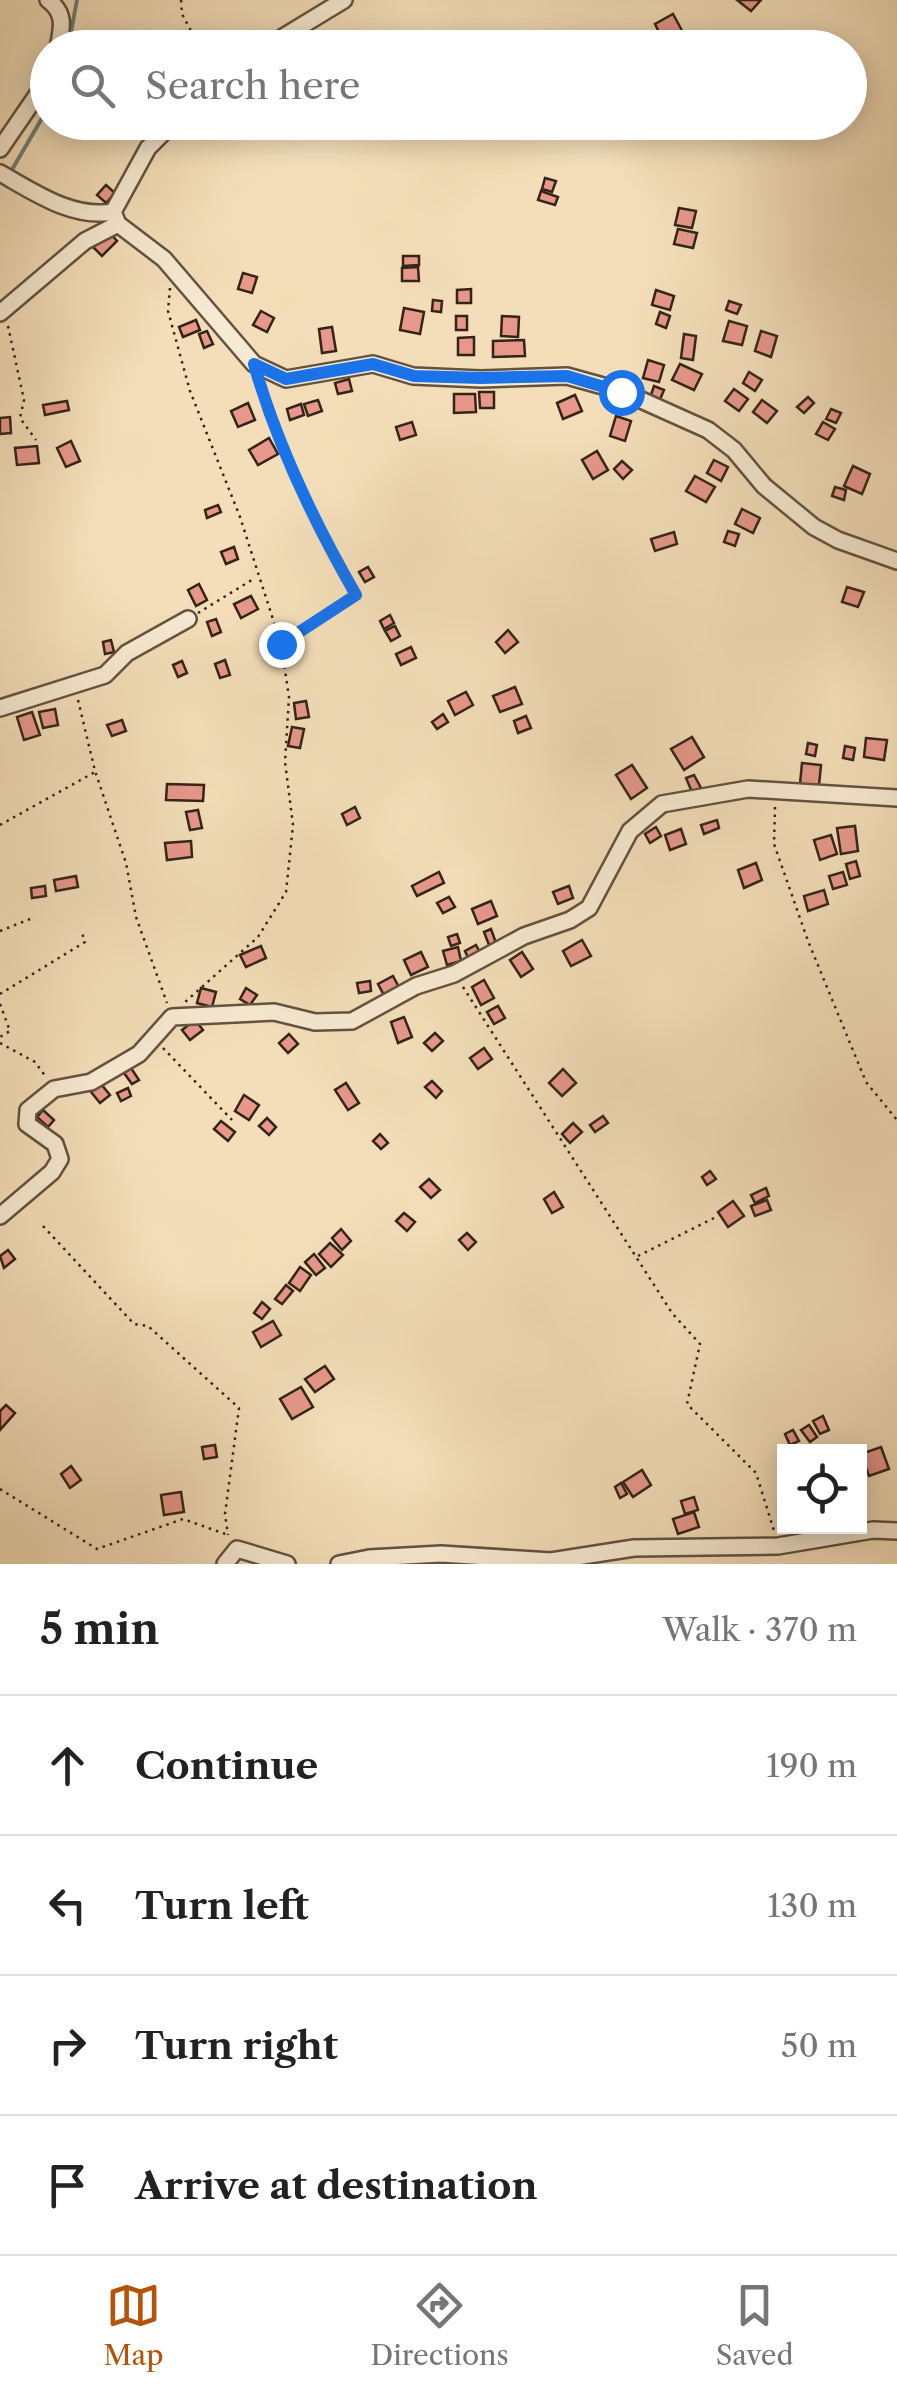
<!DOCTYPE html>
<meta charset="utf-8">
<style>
:root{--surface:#fff;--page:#f2f2f2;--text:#222;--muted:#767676;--line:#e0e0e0;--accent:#b45309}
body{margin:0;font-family:"Libre Caslon Text",serif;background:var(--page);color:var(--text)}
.controls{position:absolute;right:30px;bottom:30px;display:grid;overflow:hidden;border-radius:0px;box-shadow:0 5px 25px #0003}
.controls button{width:90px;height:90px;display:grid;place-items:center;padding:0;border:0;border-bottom:2px solid var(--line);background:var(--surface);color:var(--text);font:50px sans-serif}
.stop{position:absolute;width:30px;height:30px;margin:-22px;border:8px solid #1a73e8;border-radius:50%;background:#fff}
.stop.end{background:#1a73e8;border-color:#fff;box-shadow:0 2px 10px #0008}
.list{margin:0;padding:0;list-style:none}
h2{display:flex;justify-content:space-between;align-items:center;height:130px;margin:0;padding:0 40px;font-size:42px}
h2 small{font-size:32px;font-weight:400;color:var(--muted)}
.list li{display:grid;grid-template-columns:65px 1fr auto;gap:30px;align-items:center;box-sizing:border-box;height:140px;padding:0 40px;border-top:2px solid var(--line)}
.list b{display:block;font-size:38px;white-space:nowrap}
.list em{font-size:32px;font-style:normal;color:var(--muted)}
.icon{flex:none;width:55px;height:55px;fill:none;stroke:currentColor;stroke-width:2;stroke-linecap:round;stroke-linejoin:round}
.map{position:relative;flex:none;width:897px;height:1564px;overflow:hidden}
.search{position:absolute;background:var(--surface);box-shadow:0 5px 25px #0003;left:30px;right:30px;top:30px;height:110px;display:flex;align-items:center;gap:25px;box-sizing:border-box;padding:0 35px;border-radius:55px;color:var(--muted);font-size:38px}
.sheet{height:690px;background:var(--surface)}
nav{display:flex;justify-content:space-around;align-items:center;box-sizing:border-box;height:140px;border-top:2px solid var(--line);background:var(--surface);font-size:28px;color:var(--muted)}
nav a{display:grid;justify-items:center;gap:5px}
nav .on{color:var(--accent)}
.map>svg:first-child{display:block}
</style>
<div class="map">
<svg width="897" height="1564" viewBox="0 0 897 1564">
<rect width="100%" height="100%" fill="#f3deb9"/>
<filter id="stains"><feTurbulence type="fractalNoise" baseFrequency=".002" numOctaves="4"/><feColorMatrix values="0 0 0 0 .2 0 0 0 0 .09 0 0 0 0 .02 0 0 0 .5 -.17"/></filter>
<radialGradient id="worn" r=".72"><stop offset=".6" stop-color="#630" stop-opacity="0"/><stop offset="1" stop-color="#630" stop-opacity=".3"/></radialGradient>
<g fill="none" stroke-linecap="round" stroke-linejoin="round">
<g stroke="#727f75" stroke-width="4">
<path d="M68,48L77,0"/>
<path d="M10,173L48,108"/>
</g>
</g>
<g fill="#e7988b" stroke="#342417" stroke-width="2.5">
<path d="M737,0H761L751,11Z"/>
<path d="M673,14L686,38L667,48L655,24Z"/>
<path d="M545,178L556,181L552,192L542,189Z"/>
<path d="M106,185L115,193L106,203L97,195Z"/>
<path d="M541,191L558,197L555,205L538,200Z"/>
<path d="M679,208L696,211L692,228L675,225Z"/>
<path d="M678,229L697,233L693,248L674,244Z"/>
<path d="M109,232L117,241L102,256L93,247Z"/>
<path d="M403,256H419V265L403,266Z"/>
<path d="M418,267L419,281H402V268Z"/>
<path d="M243,273L257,277L252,293L238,289Z"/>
<path d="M471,289V303H457V290Z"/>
<path d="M656,290L674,296L670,310L652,305Z"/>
<path d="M433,300L442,301L441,312L432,311Z"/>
<path d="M729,301L741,305L737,314L726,310Z"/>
<path d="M404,308L424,312L420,334L400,330Z"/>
<path d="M261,311L274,318L267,332L253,325Z"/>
<path d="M660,312L670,316L666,328L656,324Z"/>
<rect x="456" y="316" width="11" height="14"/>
<path d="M502,316L519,317L518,337L501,336Z"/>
<path d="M196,320L200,330L183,337L179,327Z"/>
<path d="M729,321L747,326L742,345L723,341Z"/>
<path d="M332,327L336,351L322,353L319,329Z"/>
<path d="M207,331L213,344L204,348L199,334Z"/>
<path d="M761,331L777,336L771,357L755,351Z"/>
<path d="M684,334L696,336L693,360L681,358Z"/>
<path d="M474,337V355H458V338Z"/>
<path d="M524,340L525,356L493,357V341Z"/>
<path d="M648,360L664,365L659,382L643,378Z"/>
<path d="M680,364L702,374L694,390L672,380Z"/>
<path d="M749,372L762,380L755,391L743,383Z"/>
<path d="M349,379L352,391L338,394L335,383Z"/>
<path d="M654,386L664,390L659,402L650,398Z"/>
<path d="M734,389L748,399L739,411L725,401Z"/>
<path d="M479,392H494V408H480Z"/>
<path d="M454,394H475L476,412L454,413Z"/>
<path d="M575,395L582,411L563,419L557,403Z"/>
<path d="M808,397L814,403L804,413L797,407Z"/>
<path d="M318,400L322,411L308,416L304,404Z"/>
<path d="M762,400L777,411L767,423L753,412Z"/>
<path d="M67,401L69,410L45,415L43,405Z"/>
<path d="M248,403L255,420L238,427L231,411Z"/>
<path d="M301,404L304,415L290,420L287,409Z"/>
<path d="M831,409L841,413L836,423L826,419Z"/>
<path d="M616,416L631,421L625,441L610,436Z"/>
<path d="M10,417L11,433L0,434V418Z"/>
<path d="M412,422L416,435L400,440L396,427Z"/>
<path d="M823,422L835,429L828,440L816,434Z"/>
<path d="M269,438L278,454L258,465L249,450Z"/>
<path d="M71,441L80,461L66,467L57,448Z"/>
<path d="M37,446L39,463L17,465L15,448Z"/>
<path d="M597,451L608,470L593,479L582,460Z"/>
<path d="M714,460L728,467L721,481L707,473Z"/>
<path d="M622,461L632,470L623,479L614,469Z"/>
<path d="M853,466L870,474L862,494L844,486Z"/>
<path d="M695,476L715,487L706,502L686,491Z"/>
<path d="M835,487L846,490L844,500L832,496Z"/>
<path d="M218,505L221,512L207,518L205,510Z"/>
<path d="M742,509L760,518L753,533L735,524Z"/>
<path d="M728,531L739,534L735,546L724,542Z"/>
<path d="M674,532L677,544L655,551L651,539Z"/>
<path d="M234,547L238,559L226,564L221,552Z"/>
<path d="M368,567L374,577L365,582L359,572Z"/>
<path d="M199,584L207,600L196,606L188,590Z"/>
<path d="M847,587L864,592L858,607L842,602Z"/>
<path d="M251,596L258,609L241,618L234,604Z"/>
<path d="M390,615L394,623L384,629L380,621Z"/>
<path d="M216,619L221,632L212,636L207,622Z"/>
<path d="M395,626L400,636L391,641L385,631Z"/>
<path d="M508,630L518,642L505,653L496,642Z"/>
<path d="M111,640L114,652L105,654L103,642Z"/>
<path d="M411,647L416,658L401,665L396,654Z"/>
<path d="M225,660L230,675L220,678L215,664Z"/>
<path d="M182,661L187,673L178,677L173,665Z"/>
<path d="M515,687L522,704L500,712L493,696Z"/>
<path d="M466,692L473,705L455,715L448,701Z"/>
<path d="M306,701L309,717L296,719L294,703Z"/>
<path d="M55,709L58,725L43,728L39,712Z"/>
<path d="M32,712L40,735L24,740L17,717Z"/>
<path d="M443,714L448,722L437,729L432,722Z"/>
<path d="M526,716L531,728L518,733L514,721Z"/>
<path d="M122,720L126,731L112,736L107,725Z"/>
<path d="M292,727L304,729L300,748L288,746Z"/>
<path d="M692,737L704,757L684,770L671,749Z"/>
<path d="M866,738L887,740L884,760L864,757Z"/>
<path d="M808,743L817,745L815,756L806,754Z"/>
<path d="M845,746L855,748L853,760L843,758Z"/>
<path d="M802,763L821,765L819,785L800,784Z"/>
<path d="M632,765L647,788L631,799L616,775Z"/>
<path d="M694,775L701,788L692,792L686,778Z"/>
<path d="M167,784L204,785L203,801L166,800Z"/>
<path d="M355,807L360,818L347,825L342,814Z"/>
<path d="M198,810L202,828L190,830L186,812Z"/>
<path d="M717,820L719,828L704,834L701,825Z"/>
<path d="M855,826L858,851L841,854L837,828Z"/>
<path d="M656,827L661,836L650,843L645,834Z"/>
<path d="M681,829L686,844L670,850L665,835Z"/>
<path d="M831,835L837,854L820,860L814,840Z"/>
<path d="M191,841L192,857L167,860L165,843Z"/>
<path d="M856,861L860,876L850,879L846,864Z"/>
<path d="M756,863L762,880L744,888L738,870Z"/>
<path d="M439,872L444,883L417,896L412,886Z"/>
<path d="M843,872L847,885L833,889L829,876Z"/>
<path d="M76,876L78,887L56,891L54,880Z"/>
<path d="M45,886L46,896L32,898L31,888Z"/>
<path d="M569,886L573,898L558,904L553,892Z"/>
<path d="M824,890L828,904L808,911L804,896Z"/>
<path d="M449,897L455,907L443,913L437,903Z"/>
<path d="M491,901L497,916L478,924L472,909Z"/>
<path d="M491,929L496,943L489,945L484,932Z"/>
<path d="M457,934L460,943L451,946L448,937Z"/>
<path d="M582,940L591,956L571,966L563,951Z"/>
<path d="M476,945L482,956L470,962L465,951Z"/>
<path d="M261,946L266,958L246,967L240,955Z"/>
<path d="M458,947L461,961L447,965L443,951Z"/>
<path d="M421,952L428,967L411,975L404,960Z"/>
<path d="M522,952L533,969L521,977L510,960Z"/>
<path d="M393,976L401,991L386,999L378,984Z"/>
<path d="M484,980L494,998L481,1005L472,987Z"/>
<path d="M370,981L371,991L359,993L357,983Z"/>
<path d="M201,988L216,992L212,1007L197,1003Z"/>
<path d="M246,988L257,995L250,1005L240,999Z"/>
<path d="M498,1006L505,1018L494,1024L487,1012Z"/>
<path d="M404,1017L412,1037L398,1043L391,1022Z"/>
<path d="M195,1020L203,1030L190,1040L182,1030Z"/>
<path d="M435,1033L443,1041L432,1051L424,1043Z"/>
<path d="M289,1034L298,1044L288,1053L279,1043Z"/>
<path d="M484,1048L492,1059L478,1069L470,1058Z"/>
<path d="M131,1068L139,1080L132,1084L124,1073Z"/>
<path d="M563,1069L576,1083L562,1096L549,1083Z"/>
<path d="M432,1081L442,1091L436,1098L425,1087Z"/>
<path d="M346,1083L359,1103L348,1110L335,1090Z"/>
<path d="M101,1084L110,1095L100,1103L91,1092Z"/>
<path d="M128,1088L131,1096L121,1101L117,1093Z"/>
<path d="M244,1095L259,1105L249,1120L235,1111Z"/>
<path d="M43,1110L54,1120L48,1127L37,1117Z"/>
<path d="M603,1116L608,1123L595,1132L590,1125Z"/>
<path d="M267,1118L276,1127L269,1135L259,1126Z"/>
<path d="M221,1121L235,1132L228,1141L214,1129Z"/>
<path d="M573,1123L582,1132L570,1143L562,1134Z"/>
<path d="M380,1134L388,1143L381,1149L373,1141Z"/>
<path d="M710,1171L716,1179L707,1185L702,1177Z"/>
<path d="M429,1179L440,1190L431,1198L420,1187Z"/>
<path d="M766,1188L769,1196L755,1203L751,1195Z"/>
<path d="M554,1192L563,1207L552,1213L544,1199Z"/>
<path d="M767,1200L771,1210L755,1216L751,1206Z"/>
<path d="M733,1201L744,1216L728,1227L718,1212Z"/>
<path d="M404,1213L415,1222L407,1231L396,1221Z"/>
<path d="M341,1229L351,1241L342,1250L332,1238Z"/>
<path d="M467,1233L476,1242L468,1250L459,1240Z"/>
<path d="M330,1243L343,1255L331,1267L319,1254Z"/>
<path d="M8,1250L15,1259L4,1268L0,1256Z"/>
<path d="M314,1254L325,1268L316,1275L305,1262Z"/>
<path d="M300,1267L311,1275L300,1291L289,1283Z"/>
<path d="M286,1285L293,1291L282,1304L275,1299Z"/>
<path d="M262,1302L270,1309L262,1319L254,1313Z"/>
<path d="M273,1321L281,1335L261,1347L253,1332Z"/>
<path d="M325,1366L334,1379L315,1392L305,1379Z"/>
<path d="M301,1387L313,1407L292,1419L280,1399Z"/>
<path d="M6,1405L15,1413L0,1430V1411Z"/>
<path d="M823,1416L829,1430L820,1434L813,1421Z"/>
<path d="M809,1425L817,1437L810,1442L801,1430Z"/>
<path d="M793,1430L799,1441L790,1445L785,1434Z"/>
<path d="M215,1445L217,1457L204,1459L202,1447Z"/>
<path d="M881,1447L889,1469L869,1476L861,1454Z"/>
<path d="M71,1466L81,1480L70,1488L61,1474Z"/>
<path d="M642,1470L651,1485L633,1497L623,1482Z"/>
<path d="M621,1483L627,1494L620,1498L615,1487Z"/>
<path d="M181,1492L184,1512L164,1515L161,1495Z"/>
<path d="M694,1497L698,1510L685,1514L681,1501Z"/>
<path d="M694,1512L699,1527L678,1534L673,1519Z"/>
</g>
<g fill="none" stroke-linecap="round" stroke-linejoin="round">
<defs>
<g id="minor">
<path d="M48,0C66,13 62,28 58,48"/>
<path d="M265,48L344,0"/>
<path d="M174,122L148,148L113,212L118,224L164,259L254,364L286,379L373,364L413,376L481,379L567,376L621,391L708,430L734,450L764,486L814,527L838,540L897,561"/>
<path d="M0,149L48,79"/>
<path d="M0,173C34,192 72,219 113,212"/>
<path d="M0,313L85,241L118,224"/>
<path d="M0,708L105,675L127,653L188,619"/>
<path d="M0,1216L52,1172L60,1159L55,1144L27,1124L28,1110L54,1089L91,1082L139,1054L172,1017L274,1012L315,1022L352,1021L416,986L454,974L524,936L570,920L589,908L630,831L662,804L748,789L897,798"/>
<path d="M225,1564L237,1549L287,1564"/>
<path d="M339,1564L369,1558L441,1554L551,1561L634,1548L778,1546L873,1530L897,1531"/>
</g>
</defs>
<use href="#minor" stroke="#645240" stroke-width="20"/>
<g stroke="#342417" stroke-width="2.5" stroke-dasharray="2.5 5" stroke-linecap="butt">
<path d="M181,0L182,14L200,48"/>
<path d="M170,288L168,311L190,391L240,517L281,644L289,697L285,762L293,825L286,892L258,937L184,1003"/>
<path d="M8,326L24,400L20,418L36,440"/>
<path d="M260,384C280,458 318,529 356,595L281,644"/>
<path d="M198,613L255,578"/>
<path d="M78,700L95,771L126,863L136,917L167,1003"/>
<path d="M775,807L774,844L808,941L866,1082L897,1120"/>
<path d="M0,825L95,772"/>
<path d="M0,931L30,919"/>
<path d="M463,987L672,1313L700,1344L687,1404L756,1473L775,1534"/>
<path d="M0,994L85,942L81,930"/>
<path d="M0,1004L10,1031L0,1037"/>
<path d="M0,1043L35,1062L46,1077"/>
<path d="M163,1048L232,1120"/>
<path d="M43,1226L134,1324L148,1326L239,1408L225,1514L228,1535"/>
<path d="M638,1256L714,1218"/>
<path d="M0,1489L97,1549L183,1519L228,1535"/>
</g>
<use href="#minor" stroke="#f7ead2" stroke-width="15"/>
</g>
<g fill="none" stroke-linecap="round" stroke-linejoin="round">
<path stroke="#1a73e8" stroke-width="12" d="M281,644L356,595C314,522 277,445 254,364L286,379L373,364L414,376L481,378L567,376L621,392"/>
</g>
<rect width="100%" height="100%" filter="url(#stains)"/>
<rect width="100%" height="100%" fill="url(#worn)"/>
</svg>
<div class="controls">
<button><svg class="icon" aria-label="locate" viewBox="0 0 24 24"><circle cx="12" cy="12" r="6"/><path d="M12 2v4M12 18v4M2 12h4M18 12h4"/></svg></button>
</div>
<div class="stop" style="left:621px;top:392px"></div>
<div class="stop end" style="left:281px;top:644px"></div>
<div class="search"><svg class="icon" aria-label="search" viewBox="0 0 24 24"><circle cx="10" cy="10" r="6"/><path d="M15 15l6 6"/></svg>Search here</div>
</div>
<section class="sheet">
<h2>5 min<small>Walk · 370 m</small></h2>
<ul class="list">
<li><svg class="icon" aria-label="ahead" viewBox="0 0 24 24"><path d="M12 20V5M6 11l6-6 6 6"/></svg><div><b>Continue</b></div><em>190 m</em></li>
<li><svg class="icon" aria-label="left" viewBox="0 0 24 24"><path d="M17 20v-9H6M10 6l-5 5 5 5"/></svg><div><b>Turn left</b></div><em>130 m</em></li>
<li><svg class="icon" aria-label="right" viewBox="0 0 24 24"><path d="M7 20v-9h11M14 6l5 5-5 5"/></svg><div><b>Turn right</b></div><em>50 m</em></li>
<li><svg class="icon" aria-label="arrive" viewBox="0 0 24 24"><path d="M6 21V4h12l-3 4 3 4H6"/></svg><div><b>Arrive at destination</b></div></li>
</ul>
</section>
<nav>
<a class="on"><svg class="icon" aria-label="map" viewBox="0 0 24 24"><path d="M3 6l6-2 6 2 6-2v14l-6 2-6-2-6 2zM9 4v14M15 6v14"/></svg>Map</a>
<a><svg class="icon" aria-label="directions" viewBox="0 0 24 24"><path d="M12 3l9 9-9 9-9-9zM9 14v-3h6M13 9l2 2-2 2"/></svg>Directions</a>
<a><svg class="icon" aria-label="saved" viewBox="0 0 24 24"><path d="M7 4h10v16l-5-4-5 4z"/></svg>Saved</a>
</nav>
